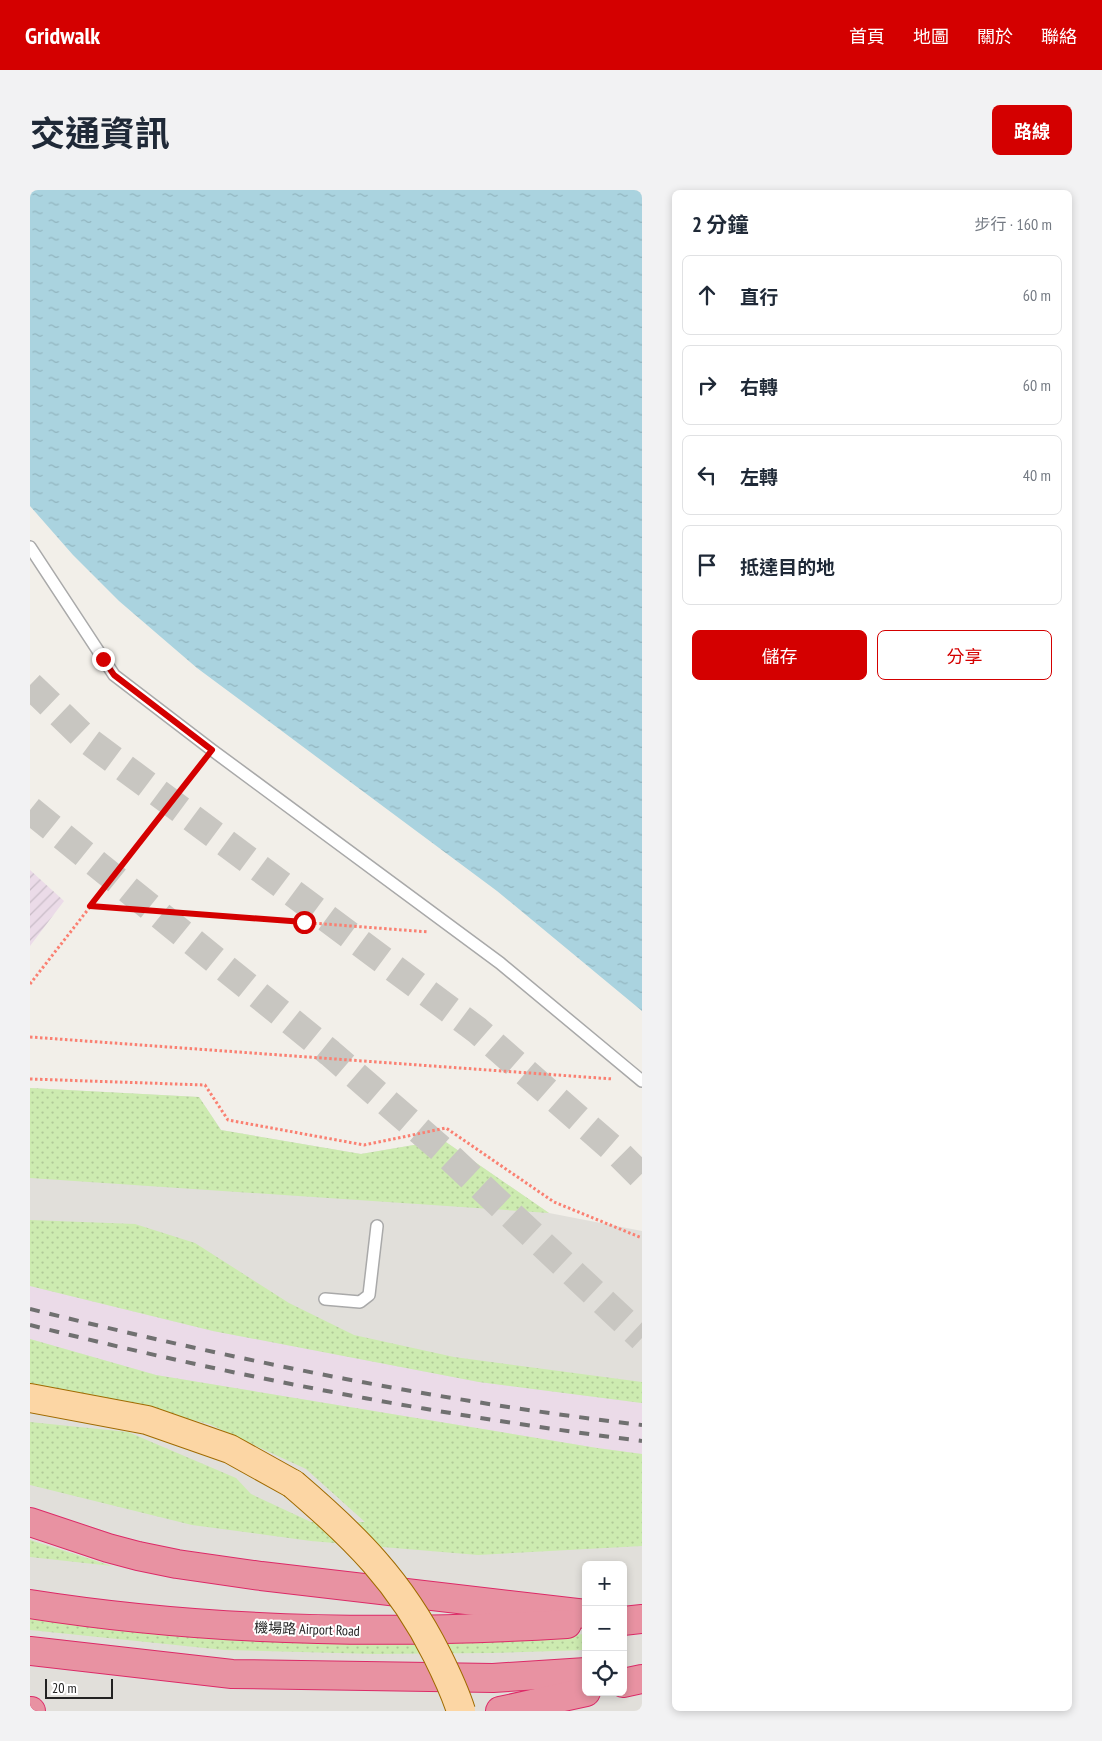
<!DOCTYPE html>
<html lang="zh-TW">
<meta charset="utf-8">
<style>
:root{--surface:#fff;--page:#f2f2f3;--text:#1f2937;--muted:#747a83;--line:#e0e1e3;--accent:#d40000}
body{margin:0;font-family:"PT Sans Narrow","Noto Sans TC",sans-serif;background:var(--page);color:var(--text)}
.controls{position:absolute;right:15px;bottom:15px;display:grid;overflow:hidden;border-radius:8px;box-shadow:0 2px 8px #0003}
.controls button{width:45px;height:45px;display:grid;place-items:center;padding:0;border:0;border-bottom:1px solid var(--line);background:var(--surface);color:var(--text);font:25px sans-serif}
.scale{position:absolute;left:15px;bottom:12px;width:68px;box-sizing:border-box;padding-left:5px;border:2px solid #222;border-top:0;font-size:14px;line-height:18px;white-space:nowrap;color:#222;-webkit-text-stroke:4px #fff;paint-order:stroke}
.stop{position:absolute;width:15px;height:15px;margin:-11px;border:4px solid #d40000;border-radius:50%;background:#fff}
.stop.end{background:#d40000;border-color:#fff;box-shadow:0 1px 5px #0008}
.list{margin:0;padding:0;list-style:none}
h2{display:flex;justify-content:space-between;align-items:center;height:65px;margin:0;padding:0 20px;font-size:21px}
h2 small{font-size:16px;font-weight:400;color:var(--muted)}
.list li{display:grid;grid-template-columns:32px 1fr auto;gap:15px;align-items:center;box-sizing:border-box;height:80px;margin:0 10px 10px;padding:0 10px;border:1px solid var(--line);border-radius:8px}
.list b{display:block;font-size:19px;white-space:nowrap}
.list em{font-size:16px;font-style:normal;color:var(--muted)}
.actions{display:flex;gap:10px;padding:15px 20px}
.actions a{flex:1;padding:11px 0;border:1px solid var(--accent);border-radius:8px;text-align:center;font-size:18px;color:var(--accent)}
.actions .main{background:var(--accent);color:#fff}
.icon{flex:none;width:28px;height:28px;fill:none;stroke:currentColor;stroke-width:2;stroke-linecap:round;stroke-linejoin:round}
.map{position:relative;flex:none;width:612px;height:1521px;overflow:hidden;border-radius:8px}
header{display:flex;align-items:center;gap:30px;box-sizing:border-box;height:70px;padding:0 25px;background:var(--accent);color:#fff}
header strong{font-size:24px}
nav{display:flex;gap:28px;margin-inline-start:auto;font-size:18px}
.intro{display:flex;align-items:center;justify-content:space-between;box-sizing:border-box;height:120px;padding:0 30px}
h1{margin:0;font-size:35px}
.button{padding:12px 22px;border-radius:8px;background:var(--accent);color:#fff;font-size:18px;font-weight:700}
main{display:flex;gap:30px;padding:0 30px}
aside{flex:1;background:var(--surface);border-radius:8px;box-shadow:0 2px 8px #0003}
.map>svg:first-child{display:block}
</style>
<header>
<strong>Gridwalk</strong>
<nav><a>首頁</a><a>地圖</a><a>關於</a><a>聯絡</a></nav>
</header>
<div class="intro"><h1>交通資訊</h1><a class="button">路線</a></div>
<main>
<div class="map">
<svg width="612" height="1521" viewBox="0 0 612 1521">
<defs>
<pattern id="industrial-furrows" width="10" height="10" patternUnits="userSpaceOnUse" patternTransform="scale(1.25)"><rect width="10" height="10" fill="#ebdbe8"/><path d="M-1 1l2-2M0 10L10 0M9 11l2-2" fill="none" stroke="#c9bcc7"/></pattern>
<pattern id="grass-dots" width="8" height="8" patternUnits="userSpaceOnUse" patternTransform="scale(1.25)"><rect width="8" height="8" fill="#cdebb0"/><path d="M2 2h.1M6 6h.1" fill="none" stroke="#b0c997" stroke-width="1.8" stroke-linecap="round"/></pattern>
<pattern id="water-ripples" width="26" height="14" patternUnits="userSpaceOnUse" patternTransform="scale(1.25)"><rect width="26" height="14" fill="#aad3df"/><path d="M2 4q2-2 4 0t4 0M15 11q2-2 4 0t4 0" fill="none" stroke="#92b5bf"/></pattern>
</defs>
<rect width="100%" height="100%" fill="#f2efe9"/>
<path fill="url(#industrial-furrows)" d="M0,680L34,711L0,756Z"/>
<path fill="#e1dfda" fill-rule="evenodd" d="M0,898L169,907L191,940L331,964L413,950L519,1023L612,1041V1521H0ZM556,1375H593V1502H556Z"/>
<path fill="#ebdbe8" d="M0,1096L183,1141L449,1192L612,1213V1264L567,1258L126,1185L0,1149Z"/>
<g fill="url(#grass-dots)">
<path d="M0,898L169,907L191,940L331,964L413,950L519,1023L0,988Z"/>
<path d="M0,1030L105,1034L165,1053L259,1113L324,1145L424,1167L612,1192V1213L449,1192L183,1141L0,1096Z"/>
<path d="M0,1149L126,1185L567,1258L612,1264V1356L448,1365L281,1351L162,1335L0,1295V1232L98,1242L206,1288L221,1304L281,1332H335L276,1279L179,1234L101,1215L0,1194Z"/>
<path d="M0,1350L82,1376L0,1367Z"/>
<path d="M0,1427L163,1447L324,1452L444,1450L556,1444V1460L461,1463L344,1464L194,1460L0,1440Z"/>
</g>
<path fill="url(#water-ripples)" d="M0,0H612V821L467,701L167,478L89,411L43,365L0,316Z"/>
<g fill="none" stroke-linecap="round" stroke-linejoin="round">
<g stroke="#c8c6c1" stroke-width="28" stroke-dasharray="28 14" stroke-linecap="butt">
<path d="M0,495L57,550L447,840L590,965L612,987"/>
<path d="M0,620L300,863L412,960L612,1148"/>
</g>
<defs>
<g id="lane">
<path d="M0,357L84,485L182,560L470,773L612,891"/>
<path d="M295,1109L330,1112L339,1105L347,1036"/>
</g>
<path id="primary" d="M0,1208L117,1230L200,1259L263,1294"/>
<g id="highway">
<path d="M0,1332L78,1358L108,1366L147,1374L231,1386L556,1424"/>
<path d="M0,1414C178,1442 358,1445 537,1434"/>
<path d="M593,1431L612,1429"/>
<path d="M0,1461L202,1484L463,1488L556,1482"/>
<path d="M593,1493L612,1489"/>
<path d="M0,1521H1"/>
<path d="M470,1521L556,1502"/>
</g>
</defs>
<use href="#lane" stroke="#a9a9a9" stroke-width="14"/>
<use href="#primary" stroke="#a06b00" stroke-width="30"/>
<use href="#highway" stroke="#dc2a67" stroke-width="30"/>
<g stroke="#fa8072" stroke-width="3" stroke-dasharray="2.5 2.5" stroke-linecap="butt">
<path d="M60,716L399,742"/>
<path d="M0,794L172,573"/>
<path d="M0,847L583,889"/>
<path d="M0,889L175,895L198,930L334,955L416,938L524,1012L612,1048"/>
</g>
<use href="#lane" stroke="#fff" stroke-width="11"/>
<use href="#primary" stroke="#fcd6a4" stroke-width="28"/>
<use href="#highway" stroke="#e892a2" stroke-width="28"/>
<g stroke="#707070" stroke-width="4" stroke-dasharray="10 10" stroke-linecap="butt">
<path d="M0,1119C201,1169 406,1211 612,1235"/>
<path d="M0,1135C201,1186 406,1225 612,1251"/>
</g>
<defs>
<path id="primary-bridge" d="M263,1294C325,1347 370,1391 407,1465C416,1483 425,1502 431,1521"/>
</defs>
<use href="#primary-bridge" stroke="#a06b00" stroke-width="30" stroke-linecap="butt"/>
<use href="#primary-bridge" stroke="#fcd6a4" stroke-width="28"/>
</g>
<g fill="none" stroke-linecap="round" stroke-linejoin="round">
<path stroke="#d40000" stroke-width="6" d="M73,469L84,485L182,560L60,716L274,732"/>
</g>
<g text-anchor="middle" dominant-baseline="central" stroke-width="4" stroke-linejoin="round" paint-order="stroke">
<g font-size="14" fill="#222" stroke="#fff">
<text transform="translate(277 1439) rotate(2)">機場路 Airport Road</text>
</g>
</g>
</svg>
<div class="controls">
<button>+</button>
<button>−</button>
<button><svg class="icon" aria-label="locate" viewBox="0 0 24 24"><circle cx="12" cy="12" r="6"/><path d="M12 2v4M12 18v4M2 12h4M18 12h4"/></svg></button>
</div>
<div class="scale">20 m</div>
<div class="stop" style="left:274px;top:732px"></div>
<div class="stop end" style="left:73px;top:469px"></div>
</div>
<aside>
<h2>2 分鐘<small>步行 · 160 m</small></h2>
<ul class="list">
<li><svg class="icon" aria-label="ahead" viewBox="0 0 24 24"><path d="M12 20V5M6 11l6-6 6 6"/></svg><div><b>直行</b></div><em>60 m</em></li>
<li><svg class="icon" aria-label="right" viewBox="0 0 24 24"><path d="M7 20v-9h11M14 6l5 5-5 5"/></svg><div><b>右轉</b></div><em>60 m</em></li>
<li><svg class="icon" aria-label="left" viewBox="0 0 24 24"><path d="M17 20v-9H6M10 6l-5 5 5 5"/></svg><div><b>左轉</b></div><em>40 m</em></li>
<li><svg class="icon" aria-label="arrive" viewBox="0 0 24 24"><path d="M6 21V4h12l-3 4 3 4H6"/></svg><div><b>抵達目的地</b></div></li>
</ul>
<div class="actions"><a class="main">儲存</a><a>分享</a></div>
</aside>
</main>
